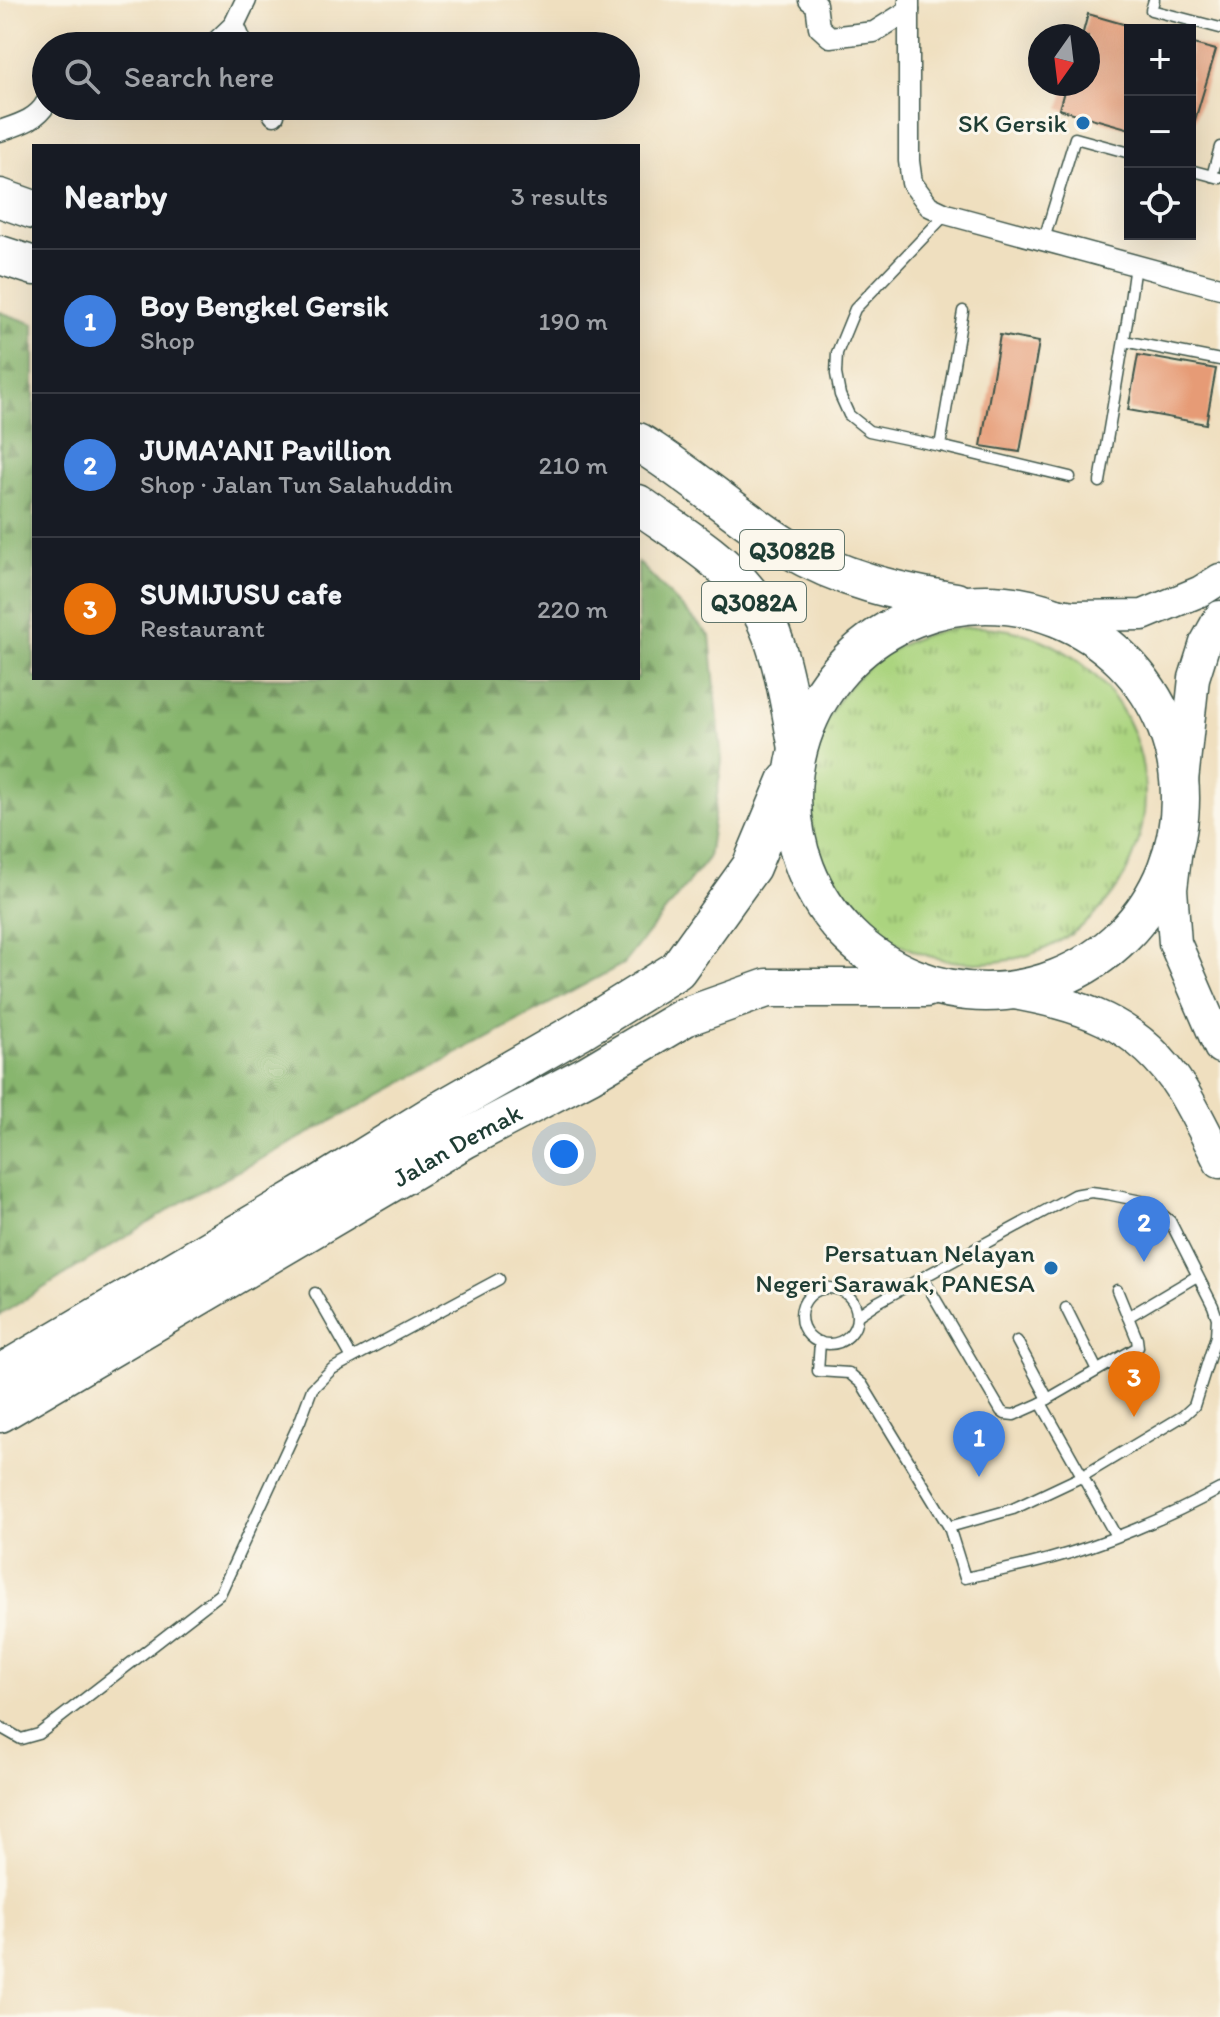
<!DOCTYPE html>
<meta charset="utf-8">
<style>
:root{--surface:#171b24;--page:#20242c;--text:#f1f3f6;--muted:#9ea1a6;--line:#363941;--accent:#1f6fb2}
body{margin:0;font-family:Itim,sans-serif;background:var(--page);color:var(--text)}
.controls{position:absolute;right:24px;top:24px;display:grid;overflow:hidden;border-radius:0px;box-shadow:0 8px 32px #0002}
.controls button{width:72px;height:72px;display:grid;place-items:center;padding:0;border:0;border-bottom:2px solid var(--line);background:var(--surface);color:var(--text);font:40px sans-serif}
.compass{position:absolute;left:1028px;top:24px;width:72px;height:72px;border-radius:50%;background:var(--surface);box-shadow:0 8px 32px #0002;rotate:194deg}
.you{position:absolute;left:564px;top:1154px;width:28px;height:28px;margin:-20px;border:6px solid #fff;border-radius:50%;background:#1a73e8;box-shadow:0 0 0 12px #1a73e833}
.badge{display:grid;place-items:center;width:52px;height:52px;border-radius:50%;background:var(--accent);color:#fff;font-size:26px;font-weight:700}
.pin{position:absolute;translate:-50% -66px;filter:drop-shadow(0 2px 4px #0008)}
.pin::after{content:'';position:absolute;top:42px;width:28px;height:24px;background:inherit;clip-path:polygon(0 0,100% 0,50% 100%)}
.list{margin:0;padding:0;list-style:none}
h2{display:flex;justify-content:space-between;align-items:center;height:104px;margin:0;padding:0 32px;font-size:34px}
h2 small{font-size:26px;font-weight:400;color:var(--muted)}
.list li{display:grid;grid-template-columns:52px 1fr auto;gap:24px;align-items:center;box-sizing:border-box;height:144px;padding:0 32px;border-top:2px solid var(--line)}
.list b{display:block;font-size:30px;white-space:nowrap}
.list p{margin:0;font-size:26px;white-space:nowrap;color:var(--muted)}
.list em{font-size:26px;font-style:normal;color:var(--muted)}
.icon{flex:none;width:44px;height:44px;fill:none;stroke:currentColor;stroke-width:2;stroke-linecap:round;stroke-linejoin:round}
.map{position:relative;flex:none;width:1220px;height:2017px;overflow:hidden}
.search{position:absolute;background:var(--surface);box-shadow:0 8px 32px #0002;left:32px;top:32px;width:608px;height:88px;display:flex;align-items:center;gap:20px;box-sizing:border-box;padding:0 28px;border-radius:44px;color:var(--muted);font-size:30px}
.panel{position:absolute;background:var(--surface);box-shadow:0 8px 32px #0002;left:32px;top:144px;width:608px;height:536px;border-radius:0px}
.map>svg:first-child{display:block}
</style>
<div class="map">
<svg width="1220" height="2017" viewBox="0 0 1220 2017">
<defs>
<pattern id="grass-tufts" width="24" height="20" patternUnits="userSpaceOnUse" patternTransform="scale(2)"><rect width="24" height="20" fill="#abd47f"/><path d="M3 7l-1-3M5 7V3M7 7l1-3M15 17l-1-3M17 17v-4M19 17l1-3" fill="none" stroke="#8bad69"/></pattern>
<pattern id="forest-firs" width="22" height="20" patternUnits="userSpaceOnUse" patternTransform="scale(2)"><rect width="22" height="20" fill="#88b66e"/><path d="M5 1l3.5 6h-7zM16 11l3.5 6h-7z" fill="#6f955b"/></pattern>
</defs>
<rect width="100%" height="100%" fill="#fbf7ec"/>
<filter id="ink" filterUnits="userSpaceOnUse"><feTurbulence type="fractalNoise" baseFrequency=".0125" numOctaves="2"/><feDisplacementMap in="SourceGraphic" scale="16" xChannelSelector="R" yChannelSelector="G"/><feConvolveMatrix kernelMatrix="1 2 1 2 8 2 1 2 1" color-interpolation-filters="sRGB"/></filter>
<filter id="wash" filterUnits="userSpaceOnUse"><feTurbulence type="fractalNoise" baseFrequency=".006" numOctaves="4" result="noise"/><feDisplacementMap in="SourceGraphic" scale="32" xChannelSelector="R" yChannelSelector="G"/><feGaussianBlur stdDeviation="1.8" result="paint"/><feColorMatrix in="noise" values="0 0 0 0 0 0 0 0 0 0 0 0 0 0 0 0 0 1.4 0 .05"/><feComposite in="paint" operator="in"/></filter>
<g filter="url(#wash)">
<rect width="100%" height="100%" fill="#efdfbf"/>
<circle fill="url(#grass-tufts)" stroke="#65885a" stroke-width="2" cx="977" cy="795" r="168"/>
<path fill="url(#forest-firs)" stroke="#547a51" stroke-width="2" d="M0,312L34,324V678H638V562L710,636L722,761L708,858L623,964L185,1200L0,1315Z"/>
<g id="blocks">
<g fill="#e69b76">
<path d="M1088,14L1130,26V129L1059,109L1066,84H1088V36H1082Z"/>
<path d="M1190,43L1216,50L1195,120L1190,119Z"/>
<path d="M1000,335L1039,342L1020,452L981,446Z"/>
<path d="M1138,355L1216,369L1206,424L1128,410Z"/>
</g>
</g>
</g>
<g filter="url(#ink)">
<use href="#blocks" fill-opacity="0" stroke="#3e5549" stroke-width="2"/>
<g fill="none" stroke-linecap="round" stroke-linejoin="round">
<defs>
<g id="lane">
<path d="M1154,0L1151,10L1220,28"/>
<path d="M1190,170L1220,178"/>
<path d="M1212,176L1220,147"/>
<path d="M1044,239L1075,138L1130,153"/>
<path d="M963,311L940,446L1070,477"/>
<path d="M1124,341L1220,360"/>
<path d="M940,446L869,431L849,415L840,395L836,374L837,353L855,309L946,214"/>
<path d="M1100,482L1127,322L1135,265"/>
<path d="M923,1278L1001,1411L1005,1414L1014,1415L1041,1403L1138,1347L1137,1339L1117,1290"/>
<circle cx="829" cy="1316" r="28"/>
<path d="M315,1293L352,1358"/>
<path d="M1066,1308L1097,1370"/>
<path d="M858,1315L876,1303L1074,1195L1091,1192L1107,1194L1146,1202L1159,1212L1170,1221L1213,1306L1217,1318L1216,1336L1194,1406L1183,1416L1083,1476L1013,1509L949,1527"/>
<path d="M1128,1317L1197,1276"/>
<path d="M1017,1341L1048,1399"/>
<path d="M820,1342L818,1371L849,1373L862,1384L949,1527L965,1578C993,1572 1021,1567 1049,1559C1105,1544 1169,1517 1220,1489"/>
<path d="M1041,1403L1116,1536"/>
<path d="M0,1727L21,1739L39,1734L220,1594L300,1421L312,1389L332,1369L499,1279"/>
</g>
<g id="street">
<path d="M809,0L816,4L819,27L830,37L874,32L909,10"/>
<path d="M909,0V161L912,183L929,206L946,214L1220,288"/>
<path d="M234,25L243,46"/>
<path d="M212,46L234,25L246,0"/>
<path d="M269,106L274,115"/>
<path d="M0,131C17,125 37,120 46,103"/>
</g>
<g id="secondary">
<path d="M1018,607L1074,616L1143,615L1201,591L1220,579"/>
<path d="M1181,800L1194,678L1205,643L1220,616"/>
</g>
<g id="primary">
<path d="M1178,831L1171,889L1175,943L1220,1047"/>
<path d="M1003,991C1079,1004 1139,1021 1182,1090C1196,1113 1208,1138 1220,1162"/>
</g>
<g id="highway">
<path d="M0,198L34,210"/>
<path d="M0,255L34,266"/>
<path d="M638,442C691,474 736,516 788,548C840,579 897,592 956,602"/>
<path d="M638,504C674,530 720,557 748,592C781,632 788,699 798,748"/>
<circle cx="986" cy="798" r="194"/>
<path d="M0,1374L313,1189L436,1113L579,1031L677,970L751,867L787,781"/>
<path id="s1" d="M0,1413L465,1139L589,1074L685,1017L767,988H926"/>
</g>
</defs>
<use href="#lane" stroke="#3e5549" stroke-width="13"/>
<use href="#street" stroke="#3e5549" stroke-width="23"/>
<use href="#secondary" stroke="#3e5549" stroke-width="33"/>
<use href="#primary" stroke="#3e5549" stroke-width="35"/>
<use href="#highway" stroke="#3e5549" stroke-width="41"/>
<use href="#lane" stroke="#fff" stroke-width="10"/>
<use href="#street" stroke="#fff" stroke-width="20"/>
<use href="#secondary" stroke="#fff" stroke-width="30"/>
<use href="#primary" stroke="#fff" stroke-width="32"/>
<use href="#highway" stroke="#fff" stroke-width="38"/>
</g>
</g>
<g fill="#1f6fb2" stroke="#fbf7ec" stroke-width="3">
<circle cx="1083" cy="123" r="8"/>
<circle cx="1051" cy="1268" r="8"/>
</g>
<g text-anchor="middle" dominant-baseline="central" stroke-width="6" stroke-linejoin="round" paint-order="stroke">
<g fill="#fbf7ec" stroke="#61756b" stroke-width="2">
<rect x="740" y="530" width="104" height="40" rx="6"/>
<rect x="702" y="582" width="104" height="40" rx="6"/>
</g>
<g font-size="24" font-weight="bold" fill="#1f3d34">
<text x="792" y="550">Q3082B</text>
<text x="754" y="602">Q3082A</text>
</g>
<g font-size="26" fill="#1f3d34" stroke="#fbf7ec" text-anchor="end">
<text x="1067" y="123">SK Gersik</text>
<text x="1035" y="1253">Persatuan Nelayan<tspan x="1035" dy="30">Negeri Sarawak, PANESA</tspan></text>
</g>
<g font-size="26" fill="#1f3d34" stroke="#fbf7ec">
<text stroke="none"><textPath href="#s1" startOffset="530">Jalan Demak</textPath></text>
</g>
</g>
</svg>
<div class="controls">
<button>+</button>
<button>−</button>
<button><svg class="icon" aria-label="locate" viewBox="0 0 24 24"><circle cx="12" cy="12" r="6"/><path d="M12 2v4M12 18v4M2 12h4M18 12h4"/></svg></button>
</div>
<svg class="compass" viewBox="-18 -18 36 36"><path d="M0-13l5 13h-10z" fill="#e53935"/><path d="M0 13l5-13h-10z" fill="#9ea1a6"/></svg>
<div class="you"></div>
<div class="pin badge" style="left:979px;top:1477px;background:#3f7fe0">1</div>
<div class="pin badge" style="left:1144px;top:1262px;background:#3f7fe0">2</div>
<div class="pin badge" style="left:1134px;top:1417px;background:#e8710a">3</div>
<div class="search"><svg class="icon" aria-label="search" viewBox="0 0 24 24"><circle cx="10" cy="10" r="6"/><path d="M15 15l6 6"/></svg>Search here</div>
<section class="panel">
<h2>Nearby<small>3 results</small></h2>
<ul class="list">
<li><span class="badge" style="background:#3f7fe0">1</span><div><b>Boy Bengkel Gersik</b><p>Shop</p></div><em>190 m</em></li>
<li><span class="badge" style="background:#3f7fe0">2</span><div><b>JUMA'ANI Pavillion</b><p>Shop · Jalan Tun Salahuddin</p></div><em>210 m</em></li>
<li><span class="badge" style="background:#e8710a">3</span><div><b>SUMIJUSU cafe</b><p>Restaurant</p></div><em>220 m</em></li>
</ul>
</section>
</div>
